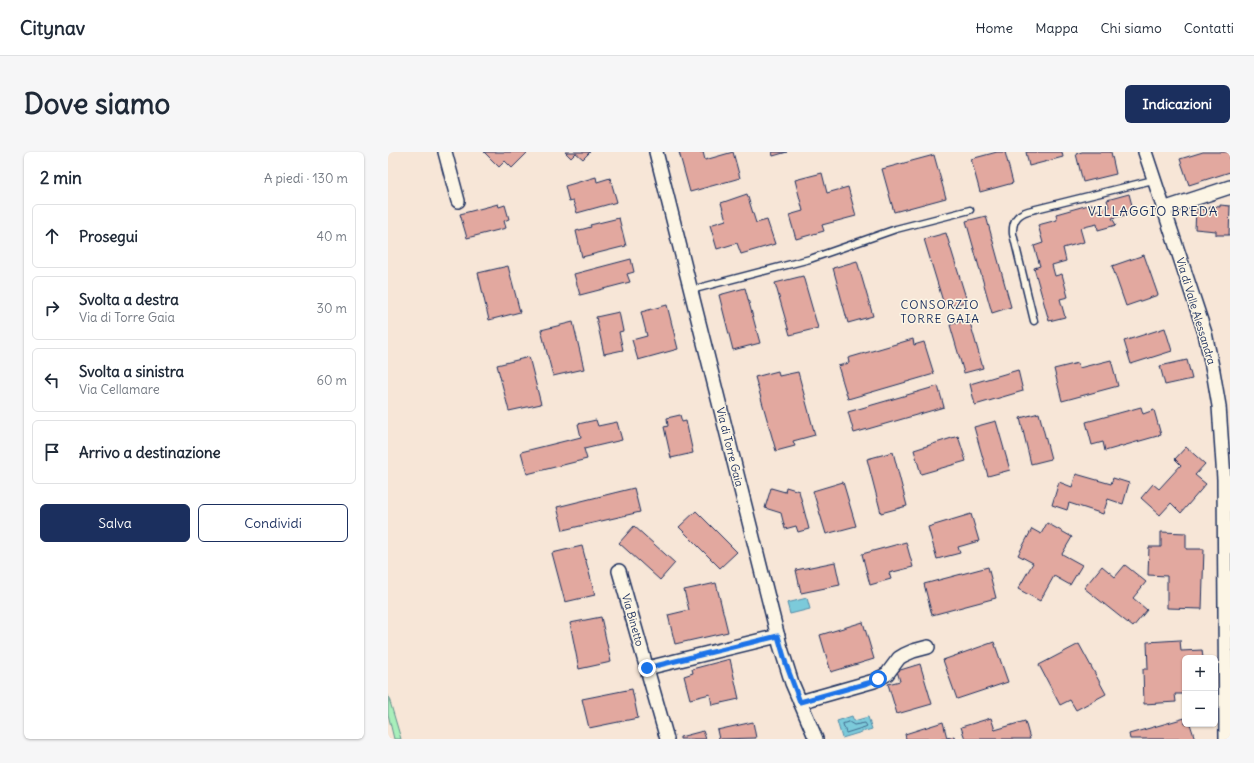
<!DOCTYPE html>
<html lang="it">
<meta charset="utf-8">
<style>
:root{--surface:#fff;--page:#f6f6f7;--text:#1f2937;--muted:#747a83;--line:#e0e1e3;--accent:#1b2f5e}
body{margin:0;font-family:Delius,sans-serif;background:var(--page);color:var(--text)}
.controls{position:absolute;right:12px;bottom:12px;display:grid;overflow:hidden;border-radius:6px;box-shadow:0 1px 3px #0004}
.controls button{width:36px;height:36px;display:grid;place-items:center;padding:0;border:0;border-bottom:1px solid var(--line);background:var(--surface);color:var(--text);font:20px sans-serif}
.stop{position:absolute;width:12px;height:12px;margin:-9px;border:3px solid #1a73e8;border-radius:50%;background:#fff}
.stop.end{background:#1a73e8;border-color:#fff;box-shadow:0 1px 4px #0008}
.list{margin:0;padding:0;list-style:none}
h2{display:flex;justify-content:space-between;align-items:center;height:52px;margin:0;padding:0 16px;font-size:17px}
h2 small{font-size:13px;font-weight:400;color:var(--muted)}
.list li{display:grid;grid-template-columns:26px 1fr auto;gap:12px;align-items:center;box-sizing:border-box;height:64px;margin:0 8px 8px;padding:0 8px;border:1px solid var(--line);border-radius:6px}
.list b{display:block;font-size:15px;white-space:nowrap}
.list p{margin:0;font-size:13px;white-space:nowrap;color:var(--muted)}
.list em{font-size:13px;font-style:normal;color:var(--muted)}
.actions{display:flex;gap:8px;padding:12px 16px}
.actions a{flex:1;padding:9px 0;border:1px solid var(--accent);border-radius:6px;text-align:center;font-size:14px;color:var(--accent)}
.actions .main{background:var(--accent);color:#fff}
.icon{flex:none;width:22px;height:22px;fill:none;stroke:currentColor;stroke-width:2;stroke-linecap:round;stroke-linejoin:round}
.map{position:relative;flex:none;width:842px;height:587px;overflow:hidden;border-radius:6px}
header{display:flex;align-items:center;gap:24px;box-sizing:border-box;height:56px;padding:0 20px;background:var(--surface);border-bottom:1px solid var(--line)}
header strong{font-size:19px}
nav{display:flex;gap:22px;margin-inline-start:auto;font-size:14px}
.intro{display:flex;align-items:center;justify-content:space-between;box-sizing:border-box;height:96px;padding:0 24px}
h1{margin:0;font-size:28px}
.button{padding:10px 18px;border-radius:6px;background:var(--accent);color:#fff;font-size:14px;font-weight:700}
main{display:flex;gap:24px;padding:0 24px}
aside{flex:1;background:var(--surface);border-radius:6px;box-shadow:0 1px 3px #0004}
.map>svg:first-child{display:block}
</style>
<header>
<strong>Citynav</strong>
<nav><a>Home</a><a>Mappa</a><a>Chi siamo</a><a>Contatti</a></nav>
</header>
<div class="intro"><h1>Dove siamo</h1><a class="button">Indicazioni</a></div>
<main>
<aside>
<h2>2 min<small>A piedi · 130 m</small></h2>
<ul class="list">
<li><svg class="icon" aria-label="ahead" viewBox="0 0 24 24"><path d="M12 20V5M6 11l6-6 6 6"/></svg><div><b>Prosegui</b></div><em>40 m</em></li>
<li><svg class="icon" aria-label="right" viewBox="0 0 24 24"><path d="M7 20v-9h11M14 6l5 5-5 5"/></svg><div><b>Svolta a destra</b><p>Via di Torre Gaia</p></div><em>30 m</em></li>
<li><svg class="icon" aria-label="left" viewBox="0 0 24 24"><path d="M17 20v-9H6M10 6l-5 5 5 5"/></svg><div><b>Svolta a sinistra</b><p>Via Cellamare</p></div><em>60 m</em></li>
<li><svg class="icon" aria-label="arrive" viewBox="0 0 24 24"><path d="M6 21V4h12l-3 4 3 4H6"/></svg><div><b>Arrivo a destinazione</b></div></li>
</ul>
<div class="actions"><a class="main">Salva</a><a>Condividi</a></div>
</aside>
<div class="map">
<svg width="842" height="587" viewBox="0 0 842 587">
<rect width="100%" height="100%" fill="#f7e6d7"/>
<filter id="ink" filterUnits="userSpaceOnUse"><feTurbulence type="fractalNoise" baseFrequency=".025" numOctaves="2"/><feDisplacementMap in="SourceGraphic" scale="8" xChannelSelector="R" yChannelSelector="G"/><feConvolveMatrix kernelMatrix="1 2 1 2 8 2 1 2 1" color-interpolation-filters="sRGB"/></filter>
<g filter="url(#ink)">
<path fill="#a9efbb" stroke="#628f8c" d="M0,543L13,587H6L0,562Z"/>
<g fill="#7ccada" stroke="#558ca8">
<path d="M419,446L422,457L402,462L399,451Z"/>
<path d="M464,564L466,569L480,565L484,577L454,586L449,569Z"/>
</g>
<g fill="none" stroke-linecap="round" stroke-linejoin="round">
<path stroke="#426d90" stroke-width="1" d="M461,570L466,573L477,571L479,574L477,575L458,581L455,572Z"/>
</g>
<g fill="#e2a89f" stroke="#1b2f5e">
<path d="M96,0H140L124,16L117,9L111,15Z"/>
<path d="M177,0H202L195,7L188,1L183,6Z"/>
<path d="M291,0H315L317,8L345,0L352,26L302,40Z"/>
<path d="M384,0H399L385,4Z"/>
<path d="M609,0H617L625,31L592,40L583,7Z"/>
<path d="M638,0H674L675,5L641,14Z"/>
<path d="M694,0H723L728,22L695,30L688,2Z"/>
<path d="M815,0H842V20L801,33L792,7Z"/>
<path d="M546,3L558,46L506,60L494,17Z"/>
<path d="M434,21L439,41L460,35L468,64L434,73L436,79L408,87L401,63L415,59L407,28Z"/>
<path d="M208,25L209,30L222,26L229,50L189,61L185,49L181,50L177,34Z"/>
<path d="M359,42L368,71L379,68L387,92L353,102L349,91L329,97L322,73L338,68L333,51Z"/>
<path d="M741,42L746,61L724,66L728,73L710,78L709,72L692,76L696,90L675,96L678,109L664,113L667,124L674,122L680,145L672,147L677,165L661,169L646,116L652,114L646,94L655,91L650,73L669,68L668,62L704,52L706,59L721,55L719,48Z"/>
<path d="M110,52L111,55L117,53L121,67L116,69L118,76L79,86L72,62Z"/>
<path d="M832,53L842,54L841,83H828V79L807,77L808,57L821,58L822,54L832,55Z"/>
<path d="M598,64L623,155L604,161L578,69Z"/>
<path d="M231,66L238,94L194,105L188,79L203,75L202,73Z"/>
<path d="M558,81L579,149L557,156L536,87Z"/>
<path d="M756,103L770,143L738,154L724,114Z"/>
<path d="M243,107L246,120L239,122L242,130L192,143L186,122Z"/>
<path d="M469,109L485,164L460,171L445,116Z"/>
<path d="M120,114L132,160L101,168L90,121Z"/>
<path d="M415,124L430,176L402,183L387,131Z"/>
<path d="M357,136L372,191L345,198L331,143Z"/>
<path d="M279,153L290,197L250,208L244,188L259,184L253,160Z"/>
<path d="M231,160L235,179L231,180L235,198L216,202L208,165Z"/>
<path d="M581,167L595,216L576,221L562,173Z"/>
<path d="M185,170L196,217L165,224L153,178Z"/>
<path d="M777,176L784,199L743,212L736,189Z"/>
<path d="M525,187L526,193L536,190L546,222L460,247L450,214L461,211L460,206Z"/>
<path d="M141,205L153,252L121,259L109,213Z"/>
<path d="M723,208L730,234L674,249L666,217L690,211L691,216Z"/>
<path d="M799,208L804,227L777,233L772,214Z"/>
<path d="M630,218L635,239L587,253L582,232Z"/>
<path d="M390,219L391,224L410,220L427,283L405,289L407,294L388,299L367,225Z"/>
<path d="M550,234L556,255L466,281L460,260Z"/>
<path d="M753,255L755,262L766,258L773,283L717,299L715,290L704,293L698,270Z"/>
<path d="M651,261L663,307L643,312L632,266Z"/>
<path d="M292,263L294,270L298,269L305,301L283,306L276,275L280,274L279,266Z"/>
<path d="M208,268L210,274L229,270L234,288L196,297L199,307L139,322L133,300L193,285L190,272Z"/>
<path d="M608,269L622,318L600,324L586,275Z"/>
<path d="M570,284L578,309L533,322L526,298Z"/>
<path d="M798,295L817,312L807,323L818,332L793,361L783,351L772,363L753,346L765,332L771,337L793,313L787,307Z"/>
<path d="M505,300L519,354L493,361L479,307Z"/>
<path d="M688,322L723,332L725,326L741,331L735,352L720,347L715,362L681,351L679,358L664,353L671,330L684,335Z"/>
<path d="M455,330L468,374L438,382L425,339Z"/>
<path d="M398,335L411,339L421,377L410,380L408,374L397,377L393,361L377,356L383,336L397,340Z"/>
<path d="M246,336L252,360L175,378L169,355Z"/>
<path d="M308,359L349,400L332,416L291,375Z"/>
<path d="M583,362L591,389L570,395L572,401L549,407L540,375Z"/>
<path d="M659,371L684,385L674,402L694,413L682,433L666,424L652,449L630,437L645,411L630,403L644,377L653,382Z"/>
<path d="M246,374L287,411L272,428L231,391Z"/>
<path d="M773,380L798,381V397H816L814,457L779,456V424L760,423L761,395H773Z"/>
<path d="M518,390L525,415L501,421L503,427L482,433L474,402Z"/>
<path d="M194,394L207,443L177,450L164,401Z"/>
<path d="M447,410L452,433L413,441L408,418Z"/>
<path d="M737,413L758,430L745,446L759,458L745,475L696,436L714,414L727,425Z"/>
<path d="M600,415L608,446L544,463L536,432Z"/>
<path d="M328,431L340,480L287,492L280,463L301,458L296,438Z"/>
<path d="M213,465L223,510L191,517L182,471Z"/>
<path d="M475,470L486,507L443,520L432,483Z"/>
<path d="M792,488L793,499L814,498L815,506H797V542H787L788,550L756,552L755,517H760L759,490Z"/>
<path d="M606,490L620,530L569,547L555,508Z"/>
<path d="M691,492L718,542L688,558L682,548L672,553L651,513Z"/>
<path d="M342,507L351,547L324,553L322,542L302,547L296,524L305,521L304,517Z"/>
<path d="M532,512L544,552L509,562L500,532L512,529L509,519Z"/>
<path d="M244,537L250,566L201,576L194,547Z"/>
<path d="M603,566L607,578L637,569L642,587H577L573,575Z"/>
<path d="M797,566V572H802L807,587H742L741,582Z"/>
<path d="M365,570L368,586L331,587L329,578Z"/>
<path d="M555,570L559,586L566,584L567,587H518L517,582Z"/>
<path d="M315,579L318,587H292V585Z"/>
</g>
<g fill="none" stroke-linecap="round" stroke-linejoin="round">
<defs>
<g id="lane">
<path d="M303,138L422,107L508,77L582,58"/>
<path d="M646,169L625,82C624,70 629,62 640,59L765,28"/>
</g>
<g id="street">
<path d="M57,0L70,49"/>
<path d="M268,0L392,493L404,531L428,587"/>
<path d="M757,0L817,181L825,219L831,254L836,327L838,587"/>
<path d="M775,57L842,35"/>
<path d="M231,419L279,587"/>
<path d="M259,516L390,484"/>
<path d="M412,550L486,529L499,522L511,506L516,503L525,499L540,495"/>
</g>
</defs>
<use href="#lane" stroke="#1b2f5e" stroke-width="9"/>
<use href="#street" stroke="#1b2f5e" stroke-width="16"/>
<use href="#lane" stroke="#fcf5e5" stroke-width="6"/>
<use href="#street" stroke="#fcf5e5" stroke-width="13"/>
</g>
</g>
<g fill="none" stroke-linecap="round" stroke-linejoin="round" filter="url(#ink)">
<path stroke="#1a73e8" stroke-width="5" d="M259,516L390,484L398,512L412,550L480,531L490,527"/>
</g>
<g text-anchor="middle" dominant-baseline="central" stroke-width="3" stroke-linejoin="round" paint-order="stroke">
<g font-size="11" fill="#1b2f5e" stroke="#fcf5e5">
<text transform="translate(808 159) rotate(73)">Via di Valle Alessandra</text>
<text transform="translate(342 295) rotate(76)">Via di Torre Gaia</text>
<text transform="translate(245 468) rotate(74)">Via Binetto</text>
</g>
<g font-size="12" letter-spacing="1" fill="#1b2f5e" stroke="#fcf5e5">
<text x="552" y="152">CONSORZIO<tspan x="552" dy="14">TORRE GAIA</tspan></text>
</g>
<g font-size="13" letter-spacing="1" fill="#1b2f5e" stroke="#fcf5e5">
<text x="765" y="59">VILLAGGIO BREDA</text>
</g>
</g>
</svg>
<div class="controls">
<button>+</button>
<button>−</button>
</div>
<div class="stop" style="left:490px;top:527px"></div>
<div class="stop end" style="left:259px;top:516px"></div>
</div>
</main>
